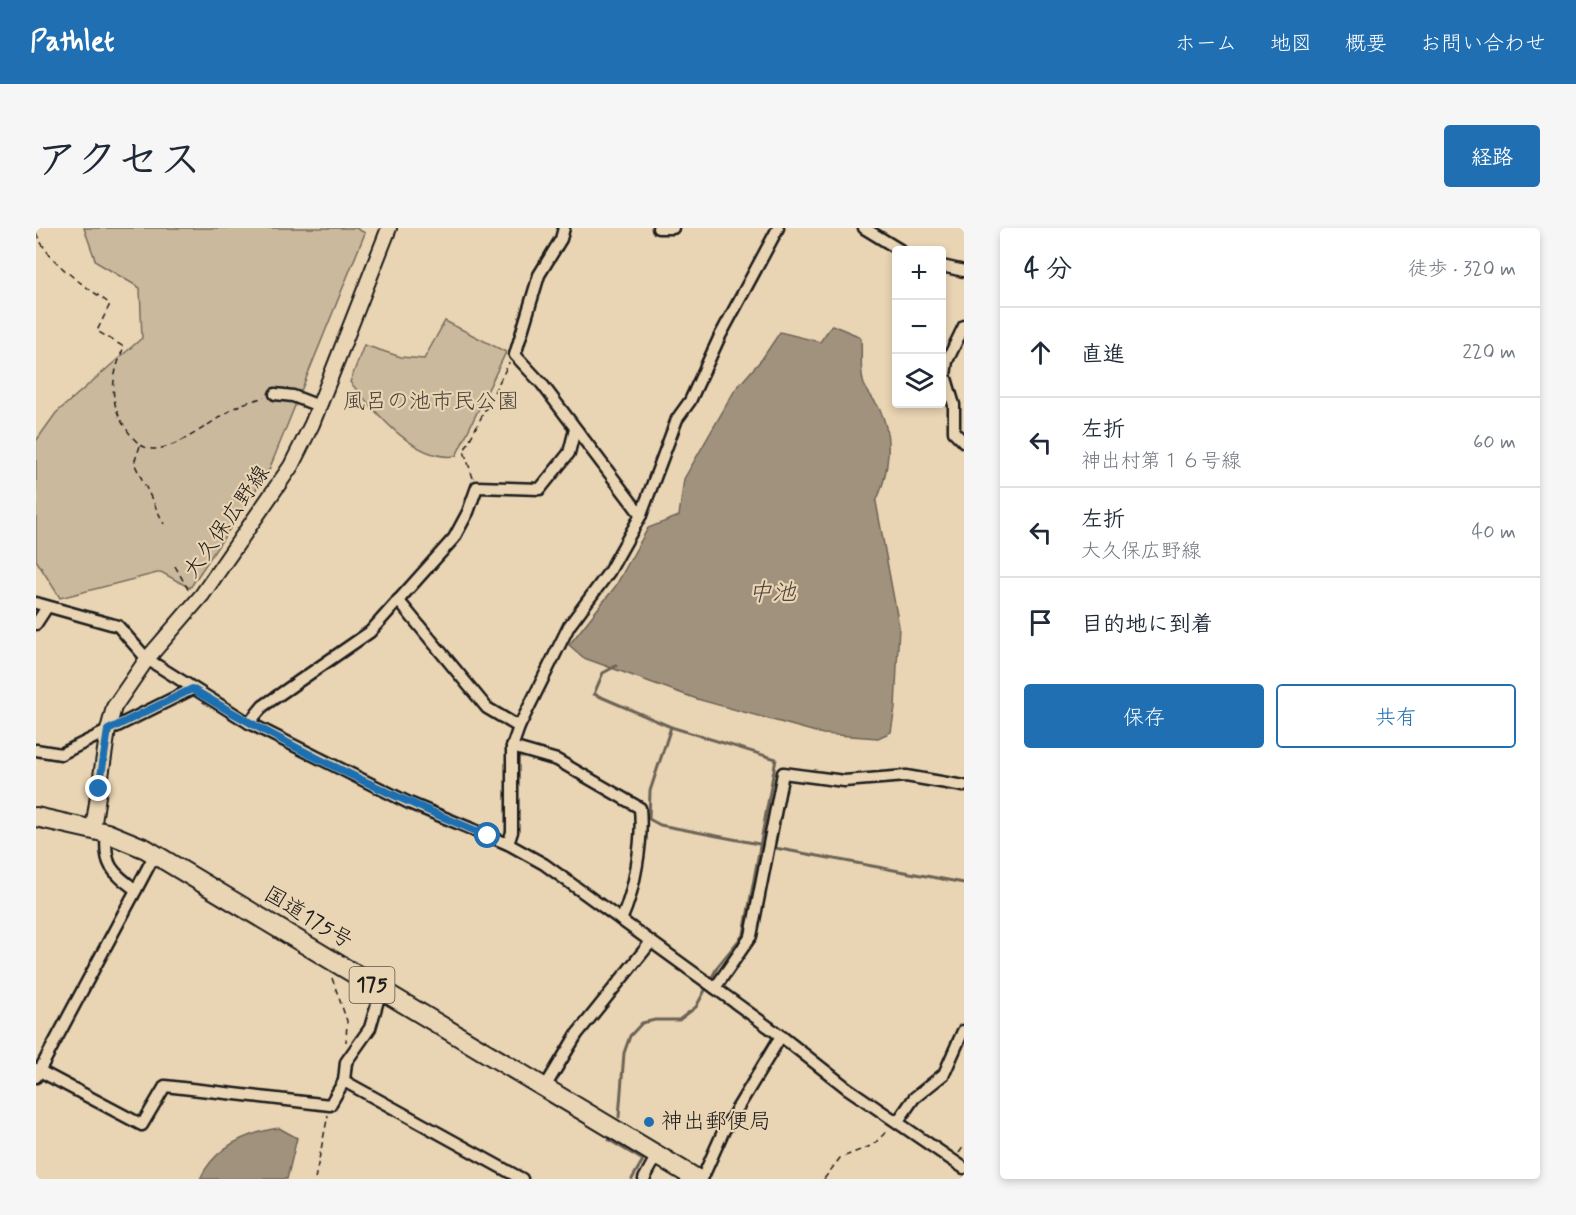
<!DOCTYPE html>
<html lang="ja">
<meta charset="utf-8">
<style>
:root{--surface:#fff;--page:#f6f6f7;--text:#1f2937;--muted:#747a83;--line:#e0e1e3;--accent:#1f6fb2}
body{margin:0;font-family:Mynerve,"Klee One",sans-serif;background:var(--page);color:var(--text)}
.controls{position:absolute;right:18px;top:18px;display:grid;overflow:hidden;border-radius:6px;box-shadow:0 3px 9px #0003}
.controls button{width:54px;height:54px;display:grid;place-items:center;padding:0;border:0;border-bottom:2px solid var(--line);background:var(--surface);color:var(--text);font:30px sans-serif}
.stop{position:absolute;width:18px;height:18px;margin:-14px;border:4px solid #1f6fb2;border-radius:50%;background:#fff}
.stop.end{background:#1f6fb2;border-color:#fff;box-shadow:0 2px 6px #0008}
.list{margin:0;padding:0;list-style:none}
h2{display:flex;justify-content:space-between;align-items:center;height:78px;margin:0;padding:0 24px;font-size:26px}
h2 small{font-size:20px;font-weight:400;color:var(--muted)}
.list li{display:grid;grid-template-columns:39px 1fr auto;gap:18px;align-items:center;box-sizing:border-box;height:90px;padding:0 24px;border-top:2px solid var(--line)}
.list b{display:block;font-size:22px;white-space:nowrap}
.list p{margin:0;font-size:20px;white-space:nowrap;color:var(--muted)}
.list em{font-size:20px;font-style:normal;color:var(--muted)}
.actions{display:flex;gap:12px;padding:18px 24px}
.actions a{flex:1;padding:14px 0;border:2px solid var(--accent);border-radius:6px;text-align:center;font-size:21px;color:var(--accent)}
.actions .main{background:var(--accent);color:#fff}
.icon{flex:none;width:33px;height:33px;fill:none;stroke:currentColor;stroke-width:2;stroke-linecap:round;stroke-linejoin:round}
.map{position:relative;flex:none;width:928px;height:951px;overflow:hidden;border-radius:6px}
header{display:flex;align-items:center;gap:36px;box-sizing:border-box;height:84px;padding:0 30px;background:var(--accent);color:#fff}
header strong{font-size:28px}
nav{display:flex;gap:33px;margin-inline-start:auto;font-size:21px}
.intro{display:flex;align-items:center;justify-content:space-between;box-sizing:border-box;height:144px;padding:0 36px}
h1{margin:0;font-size:42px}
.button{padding:15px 27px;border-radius:6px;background:var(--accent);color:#fff;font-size:21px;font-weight:700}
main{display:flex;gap:36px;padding:0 36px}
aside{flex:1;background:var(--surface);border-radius:6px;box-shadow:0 3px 9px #0003}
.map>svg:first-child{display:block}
</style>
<header>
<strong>Pathlet</strong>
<nav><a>ホーム</a><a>地図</a><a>概要</a><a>お問い合わせ</a></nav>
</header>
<div class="intro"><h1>アクセス</h1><a class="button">経路</a></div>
<main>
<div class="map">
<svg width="928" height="951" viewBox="0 0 928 951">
<rect width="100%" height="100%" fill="#e9d4b3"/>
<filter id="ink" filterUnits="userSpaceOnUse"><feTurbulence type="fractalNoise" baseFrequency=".0167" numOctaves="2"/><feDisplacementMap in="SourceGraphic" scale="12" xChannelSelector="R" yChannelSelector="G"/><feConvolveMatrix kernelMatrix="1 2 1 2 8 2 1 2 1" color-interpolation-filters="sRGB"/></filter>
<g filter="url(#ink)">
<g fill="#cbb99d" stroke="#746a5c" stroke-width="1.5">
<path d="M48,0H320L329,5L233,242L154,360L125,344L24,370L0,332V213L20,185L106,110L104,60L60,34Z"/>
<path d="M409,93L470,124L420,228C378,234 339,183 314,154L328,117L365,129L388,131Z"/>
</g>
<g fill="#a1927e" stroke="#6c6357" stroke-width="1.5">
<path d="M796,97L820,107L825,111C826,124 824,140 827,153C828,161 839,172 843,180C858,208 853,245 840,274L863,398L859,479L855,504L842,510L787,506L661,471L548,430L533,417L579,359L612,300L643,288L648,251L699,162L726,131L744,104L784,114Z"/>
<path d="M243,900L261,910L251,951H164C179,919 210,905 243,900Z"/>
</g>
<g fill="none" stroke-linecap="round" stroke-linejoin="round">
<g stroke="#6c6357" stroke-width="3">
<path d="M580,438L567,445L558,466L635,499L740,531L708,706L682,738L660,779L643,792H619L606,795L594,808L588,825L583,889"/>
<path d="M635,499L614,563L613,591L624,597L728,617"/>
<path d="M739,620L928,655"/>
<path d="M573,912L607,932L596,951"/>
</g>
<defs>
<g id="minor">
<path d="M528,0L525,11L503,47L479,127L506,156L605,287"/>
<path d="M622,0H637"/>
<path d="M828,0L864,22"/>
<path d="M906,38L928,43"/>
<path d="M928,98L911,133L909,147L918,177V204L928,214"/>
<path d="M239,166L257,168L283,178"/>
<path d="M362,372L451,480L483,499"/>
<path d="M0,375L82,398L111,431L213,495L373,575L472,616L508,636L745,808L811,860L928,940"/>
<path d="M0,396L11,379"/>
<path d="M213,495L227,478L334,404L418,310L432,284L441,259L504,261L533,225L539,201"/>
<path d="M476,519L521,532L604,580C607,612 599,663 585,692"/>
<path d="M0,522L25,526L156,461"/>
<path d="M472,616L476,604V519L483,499L533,398L573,344L605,287L641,191L654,173L684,108L742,0"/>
<path d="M100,662L119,626"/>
<path d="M679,760L715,708L747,545L808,553L870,548L928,558"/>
<path d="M0,841L106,897L129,858L294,877L308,853L310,834L334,800L345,762"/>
<path d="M0,849L100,662C76,644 67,637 71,605"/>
<path d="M308,853L486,951"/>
<path d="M509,859L541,806L615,714"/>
<path d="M862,893L878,870L908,846L927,803"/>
<path d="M608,951L621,927"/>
<path d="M666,951L687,904L745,808"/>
</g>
<path id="tertiary" d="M57,601L72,502L78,479L111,431L166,367L255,238L276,196L353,0"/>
<path id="trunk" d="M0,589L71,605L110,621L661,951"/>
</defs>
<use href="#minor" stroke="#1c1c1c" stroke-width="15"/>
<use href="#tertiary" stroke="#1c1c1c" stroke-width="18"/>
<use href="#trunk" stroke="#1c1c1c" stroke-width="22"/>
<g stroke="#1c1c1c" stroke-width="1.5" stroke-dasharray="6 4.5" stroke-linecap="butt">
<path d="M0,5C15,38 46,55 74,76L61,103L88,119C77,144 72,169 86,194C92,204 102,220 116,221C142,222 179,190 202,178C210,174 220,172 228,169"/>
<path d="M104,218L98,235L128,296"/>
<path d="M437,250L428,223L473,135"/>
<path d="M139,338L153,363"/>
<path d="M296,750L311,793L310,814"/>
<path d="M923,925L928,918"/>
<path d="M279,951L292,887"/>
<path d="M788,951L804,930L837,917L852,902"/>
</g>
<use href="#minor" stroke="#e9d4b3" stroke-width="10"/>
<use href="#tertiary" stroke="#e9d4b3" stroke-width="14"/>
<use href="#trunk" stroke="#e9d4b3" stroke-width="18"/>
</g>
</g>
<g fill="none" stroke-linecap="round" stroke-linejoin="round" filter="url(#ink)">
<path stroke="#1f6fb2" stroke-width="8" d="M63,561L72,502L156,461C250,518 350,566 452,608"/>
</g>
<circle fill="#1f6fb2" stroke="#e9d4b3" stroke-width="2" cx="613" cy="894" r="6"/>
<g text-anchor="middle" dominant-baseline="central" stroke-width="4.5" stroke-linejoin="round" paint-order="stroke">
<rect fill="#e9d4b3" stroke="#5a5349" stroke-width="1.5" x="313.5" y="739" width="45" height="36" rx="4.5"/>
<g font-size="21" font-weight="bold" fill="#1c1c1c">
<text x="336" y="757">175</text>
</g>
<g font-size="22" fill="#48433c" stroke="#e9d4b3">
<text x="395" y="174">風呂の池市民公園</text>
</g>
<g font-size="22" fill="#1c1c1c" stroke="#e9d4b3">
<text transform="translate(191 294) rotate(-55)">大久保広野線</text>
<text transform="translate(272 690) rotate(31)">国道175号</text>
</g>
<g font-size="22" fill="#1c1c1c" stroke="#e9d4b3" text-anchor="start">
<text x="625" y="894">神出郵便局</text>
</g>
<g font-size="24" font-style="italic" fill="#4b453e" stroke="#e9d4b3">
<text x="736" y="365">中池</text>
</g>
</g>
</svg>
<div class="controls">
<button>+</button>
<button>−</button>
<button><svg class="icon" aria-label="layers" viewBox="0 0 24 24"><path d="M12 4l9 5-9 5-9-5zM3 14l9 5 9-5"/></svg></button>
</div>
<div class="stop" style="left:452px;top:608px"></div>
<div class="stop end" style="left:63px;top:561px"></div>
</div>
<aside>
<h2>4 分<small>徒歩 · 320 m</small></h2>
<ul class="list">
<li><svg class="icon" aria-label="ahead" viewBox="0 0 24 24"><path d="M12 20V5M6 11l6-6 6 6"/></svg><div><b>直進</b></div><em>220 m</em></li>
<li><svg class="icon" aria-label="left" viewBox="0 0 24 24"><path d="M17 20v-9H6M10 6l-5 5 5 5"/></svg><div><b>左折</b><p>神出村第１６号線</p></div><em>60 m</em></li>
<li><svg class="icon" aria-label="left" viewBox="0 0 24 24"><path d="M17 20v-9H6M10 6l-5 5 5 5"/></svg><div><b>左折</b><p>大久保広野線</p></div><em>40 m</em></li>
<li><svg class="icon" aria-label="arrive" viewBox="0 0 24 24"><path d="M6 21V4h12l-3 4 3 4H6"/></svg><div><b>目的地に到着</b></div></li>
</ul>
<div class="actions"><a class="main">保存</a><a>共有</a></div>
</aside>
</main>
